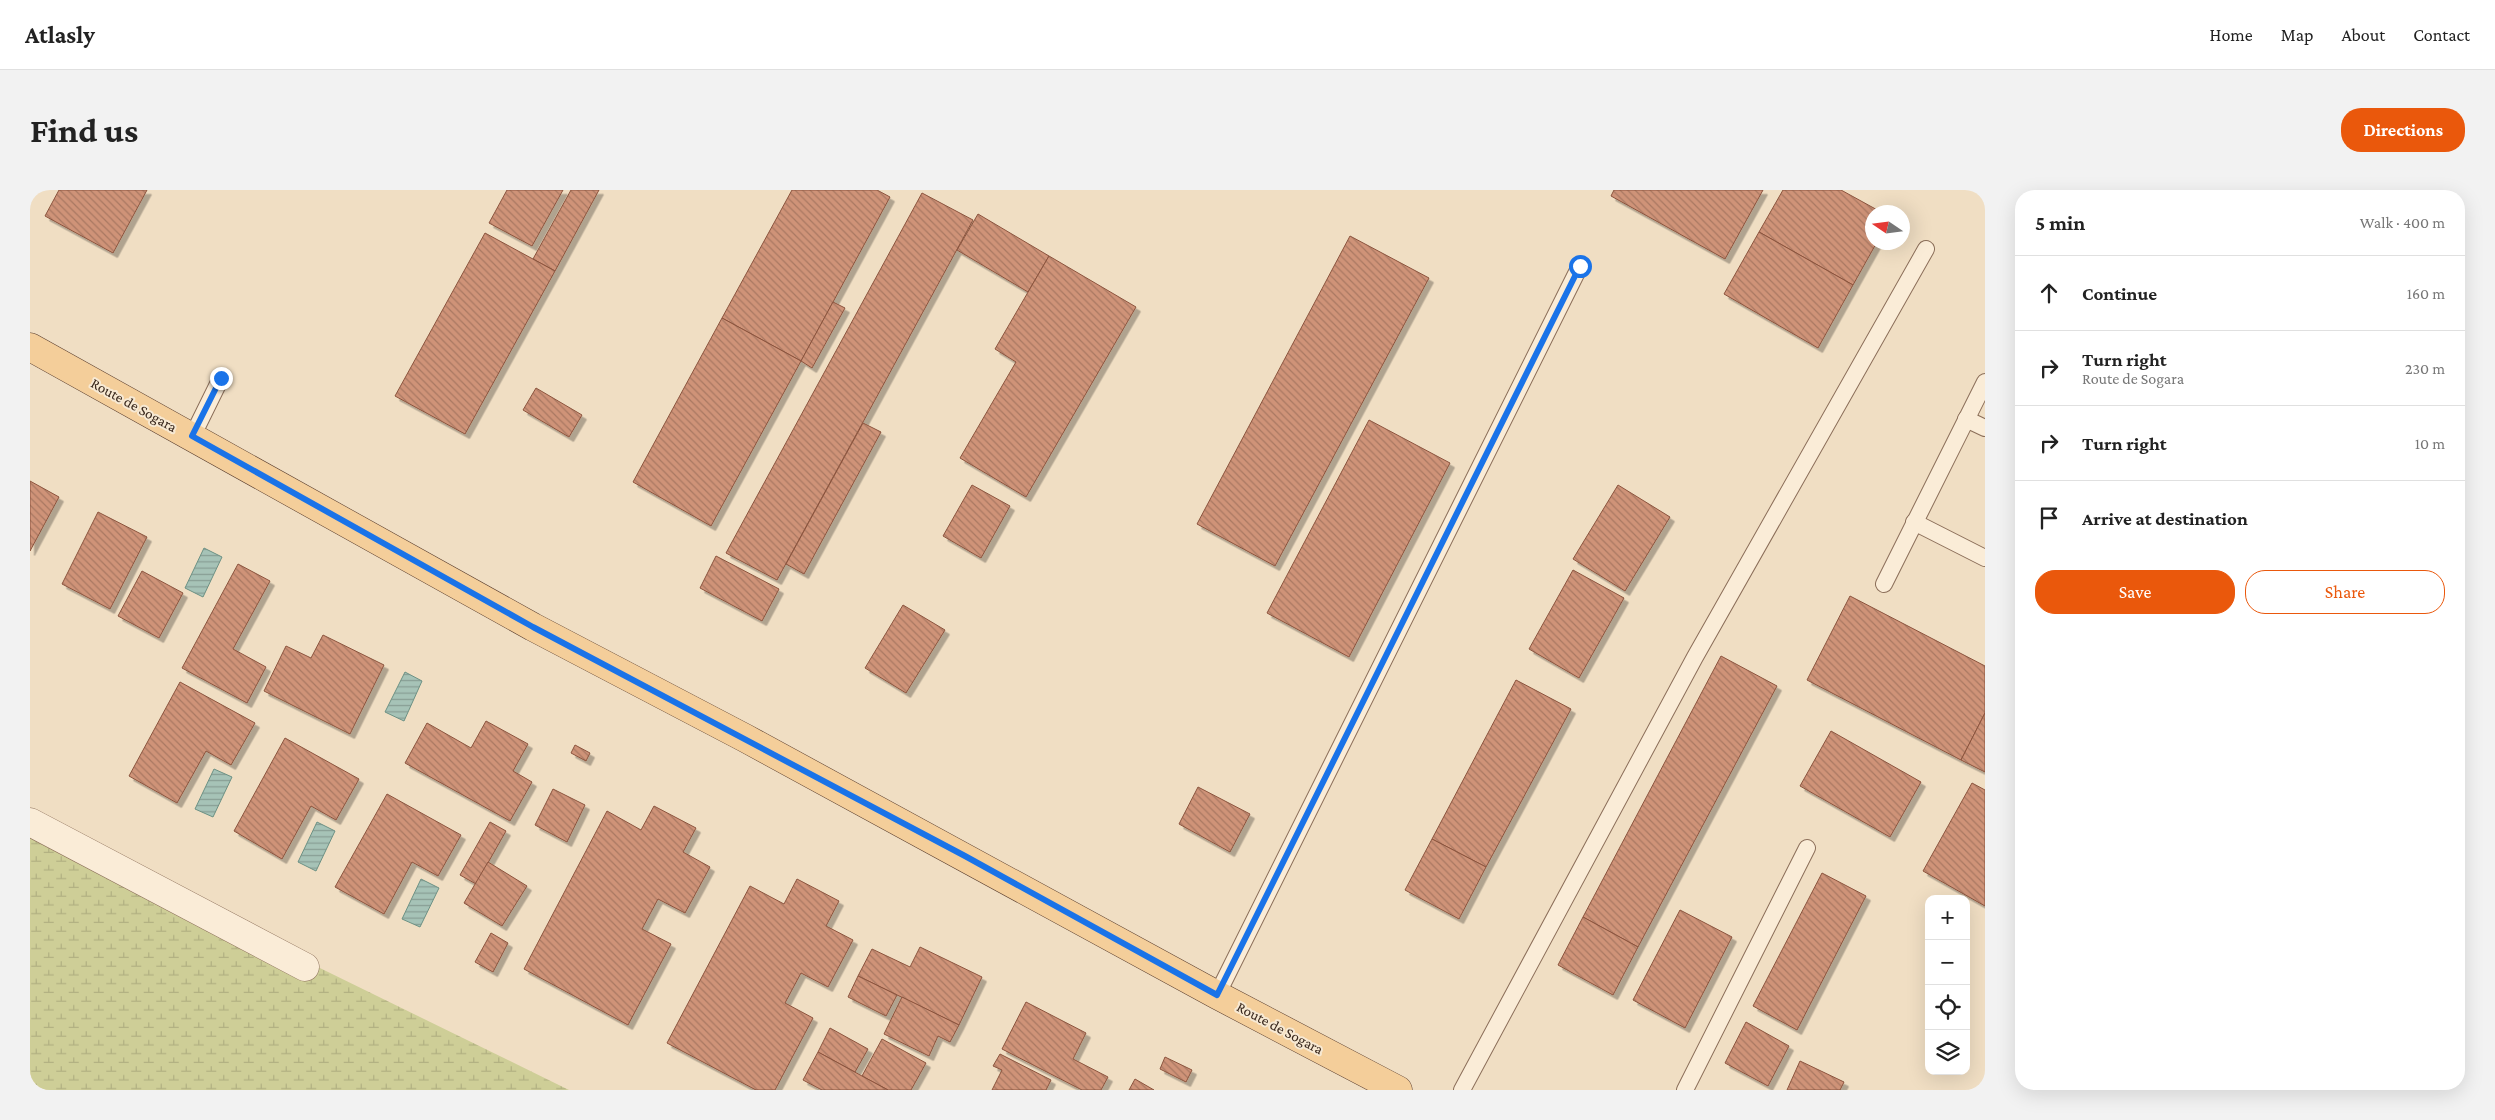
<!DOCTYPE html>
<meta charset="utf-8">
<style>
:root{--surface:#fff;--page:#f2f2f2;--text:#222;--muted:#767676;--line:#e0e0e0;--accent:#ea580c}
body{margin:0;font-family:"Crimson Pro",serif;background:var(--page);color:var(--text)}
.controls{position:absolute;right:15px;bottom:15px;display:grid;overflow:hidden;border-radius:10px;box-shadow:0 5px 20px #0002}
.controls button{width:45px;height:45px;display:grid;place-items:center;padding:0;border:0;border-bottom:1px solid var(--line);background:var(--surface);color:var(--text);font:25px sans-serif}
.compass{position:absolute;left:1835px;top:15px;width:45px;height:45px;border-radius:50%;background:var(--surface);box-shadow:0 5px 20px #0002;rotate:283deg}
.stop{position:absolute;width:15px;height:15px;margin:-11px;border:4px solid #1a73e8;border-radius:50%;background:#fff}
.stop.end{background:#1a73e8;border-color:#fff;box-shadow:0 1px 5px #0008}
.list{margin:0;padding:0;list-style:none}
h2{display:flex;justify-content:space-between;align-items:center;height:65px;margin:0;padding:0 20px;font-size:21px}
h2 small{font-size:16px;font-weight:400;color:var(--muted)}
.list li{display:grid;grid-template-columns:32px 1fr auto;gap:15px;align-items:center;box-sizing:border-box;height:75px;padding:0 20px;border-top:1px solid var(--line)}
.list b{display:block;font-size:19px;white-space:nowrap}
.list p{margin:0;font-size:16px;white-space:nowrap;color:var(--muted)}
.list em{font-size:16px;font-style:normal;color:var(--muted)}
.actions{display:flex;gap:10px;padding:15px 20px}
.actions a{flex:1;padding:11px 0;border:1px solid var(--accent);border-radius:20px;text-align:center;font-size:18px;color:var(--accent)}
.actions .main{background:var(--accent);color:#fff}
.icon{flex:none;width:28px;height:28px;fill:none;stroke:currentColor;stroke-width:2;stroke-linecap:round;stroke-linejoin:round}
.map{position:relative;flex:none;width:1955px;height:900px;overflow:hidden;border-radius:20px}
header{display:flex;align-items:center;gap:30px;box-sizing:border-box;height:70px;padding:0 25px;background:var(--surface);border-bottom:1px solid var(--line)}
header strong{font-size:24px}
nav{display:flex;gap:28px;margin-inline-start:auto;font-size:18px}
.intro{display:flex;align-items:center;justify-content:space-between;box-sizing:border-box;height:120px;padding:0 30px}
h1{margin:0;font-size:35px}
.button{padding:12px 22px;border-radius:20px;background:var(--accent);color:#fff;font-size:18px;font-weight:700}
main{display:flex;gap:30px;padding:0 30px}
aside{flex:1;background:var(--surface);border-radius:20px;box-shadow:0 5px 20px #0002}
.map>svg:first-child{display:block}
</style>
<header>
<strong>Atlasly</strong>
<nav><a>Home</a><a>Map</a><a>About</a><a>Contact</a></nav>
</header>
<div class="intro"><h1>Find us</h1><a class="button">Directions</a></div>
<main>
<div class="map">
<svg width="1955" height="900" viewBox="0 0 1955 900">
<defs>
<pattern id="wetland-marsh" width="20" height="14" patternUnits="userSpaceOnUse" patternTransform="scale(1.25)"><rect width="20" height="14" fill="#cece97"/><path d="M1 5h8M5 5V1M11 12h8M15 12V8" fill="none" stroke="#b2b182"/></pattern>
<pattern id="water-rules" width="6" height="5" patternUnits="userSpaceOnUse" patternTransform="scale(1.25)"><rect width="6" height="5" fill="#a6c3b7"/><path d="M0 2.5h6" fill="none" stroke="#889e94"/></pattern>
<pattern id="building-back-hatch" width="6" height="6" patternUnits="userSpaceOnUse" patternTransform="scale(1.25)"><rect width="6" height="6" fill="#cf9378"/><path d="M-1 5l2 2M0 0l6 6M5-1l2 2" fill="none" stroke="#a97862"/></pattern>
<filter id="shadow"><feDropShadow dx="4.5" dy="4.5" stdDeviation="0" flood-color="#0004"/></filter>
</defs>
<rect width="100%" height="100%" fill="#f0dec3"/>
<path fill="url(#wetland-marsh)" d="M0,636L539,900H0Z"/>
<g fill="url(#water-rules)" stroke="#6c9184">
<path d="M174,358L192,367L173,407L155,398Z"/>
<path d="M375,482L392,491L374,531L355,522Z"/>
<path d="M184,579L202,587L183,627L165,619Z"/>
<path d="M287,632L305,641L286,681L268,672Z"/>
<path d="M391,689L409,698L390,737L372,729Z"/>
</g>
<g fill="url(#building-back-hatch)" stroke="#8b543e" filter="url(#shadow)">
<path d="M29,0H117L83,63L15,26Z"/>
<path d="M477,0H533L502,56L459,33Z"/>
<path d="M541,0H569L525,81L503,69Z"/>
<path d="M762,0H847L860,7L771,171L692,128Z"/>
<path d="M1584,0H1733L1695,69L1581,6Z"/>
<path d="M1753,0H1811L1851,22H1842V52H1847L1823,95L1729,42Z"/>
<path d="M892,3L943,30L747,390L696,363Z"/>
<path d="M948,24L1019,66L998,102L927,60Z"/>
<path d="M1729,42L1823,95L1788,158L1694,104Z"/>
<path d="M455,43L525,81L435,244L365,206Z"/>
<path d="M1320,46L1399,88L1245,376L1167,334Z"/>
<path d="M1019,66L1106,117L996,307L930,268L986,172L965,159Z"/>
<path d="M803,112L815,118L782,178L771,171Z"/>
<path d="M692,128L771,171L681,336L603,292Z"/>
<path d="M506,198L552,225L539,247L493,220Z"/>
<path d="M1339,230L1420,273L1319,467L1237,423Z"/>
<path d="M833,233L851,242L774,384L756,374Z"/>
<path d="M0,291L29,307L0,361Z"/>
<path d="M942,295L980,316L951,368L913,346Z"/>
<path d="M1588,295L1640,327L1595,401L1543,369Z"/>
<path d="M68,322L117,347L80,419L32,394Z"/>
<path d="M686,366L749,399L732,431L670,398Z"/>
<path d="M208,374L240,391L203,459L236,477L217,513L152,478Z"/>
<path d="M1543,380L1594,408L1549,488L1499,459Z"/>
<path d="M112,381L153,403L129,448L88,426Z"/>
<path d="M1820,406L1955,476V523L1931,570L1777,490Z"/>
<path d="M873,415L915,440L876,503L835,478Z"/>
<path d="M293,445L354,475L320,544L234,501L256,456L281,468Z"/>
<path d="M1691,466L1747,496L1608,757L1553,727Z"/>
<path d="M1486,490L1541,519L1456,677L1402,649Z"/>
<path d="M150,492L225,533L201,575L176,561L147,613L99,586Z"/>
<path d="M1955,523V582L1931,570Z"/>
<path d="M456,531L498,554L483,581L502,592L480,631L375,573L397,533L441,558Z"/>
<path d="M1801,541L1891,592L1860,647L1770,596Z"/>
<path d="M255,548L329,589L306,630L281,616L252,669L204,641Z"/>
<path d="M545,555L560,563L556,571L541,563Z"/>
<path d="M1942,593L1955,600V716L1893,681Z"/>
<path d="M1168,597L1220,624L1200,662L1149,634Z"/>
<path d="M523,599L555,615L537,652L505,635Z"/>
<path d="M357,604L431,645L408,686L382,672L354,724L305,697Z"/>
<path d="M624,616L666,638L653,662L680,677L655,723L628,709L612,739L641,754L598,835L494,779L577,621L611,640Z"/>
<path d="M460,632L476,641L446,694L430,685Z"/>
<path d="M1402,649L1456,677L1429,729L1375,700Z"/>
<path d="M458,672L497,696L472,736L434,713Z"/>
<path d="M1792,683L1836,706L1767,840L1723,816Z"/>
<path d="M767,689L809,711L796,736L823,750L798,797L771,783L755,813L783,828L745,900H726L637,853L720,696L754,714Z"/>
<path d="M1650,720L1702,747L1655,838L1603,810Z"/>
<path d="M1553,727L1608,757L1583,805L1528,775Z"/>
<path d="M461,743L478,753L463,782L445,772Z"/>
<path d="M890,757L952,787L929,835L828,786L842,759L880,777Z"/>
<path d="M828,786L867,805L856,826L818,807Z"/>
<path d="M872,807L929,835L920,852L908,846L899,866L854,844Z"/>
<path d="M996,812L1056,843L1043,869L1078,887L1071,900H1052L972,859Z"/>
<path d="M1716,832L1759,856L1738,896L1695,873Z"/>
<path d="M800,838L838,859L825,882L788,862Z"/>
<path d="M852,849L896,873L881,900H858L832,886Z"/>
<path d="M788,862L832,886L858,900H792L773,890Z"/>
<path d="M970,864L1021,890L1016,900H962L972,880L963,876Z"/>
<path d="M1135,867L1162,880L1156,892L1130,879Z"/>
<path d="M1770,871L1814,892L1810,900H1757Z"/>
<path d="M1105,889L1124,900H1099Z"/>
</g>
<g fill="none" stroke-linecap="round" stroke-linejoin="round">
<defs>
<g id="lane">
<path d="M1936,229L1955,238"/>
<path d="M162,247L191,188"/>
<path d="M1884,332L1955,368"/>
<path d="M1854,394L1955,192"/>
<path d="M1187,805L1550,76"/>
<path d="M1432,900L1665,467L1896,59"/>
<path d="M1655,900L1777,658"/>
</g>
<path id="street" d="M0,632L275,777"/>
<path id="primary" d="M0,157L503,437L715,548L1187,805L1368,900"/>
</defs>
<use href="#lane" stroke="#8b6e59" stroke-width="18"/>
<use href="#street" stroke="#8b6e59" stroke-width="29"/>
<use href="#primary" stroke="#593d2e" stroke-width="29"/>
<use href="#lane" stroke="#faecd7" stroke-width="16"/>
<use href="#street" stroke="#faecd7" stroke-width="28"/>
<use href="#primary" stroke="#f4ce9a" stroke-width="28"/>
</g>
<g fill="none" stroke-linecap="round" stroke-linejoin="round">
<path stroke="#1a73e8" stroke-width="6" d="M191,188L162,246L503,437L935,666L1187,805L1550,76"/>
</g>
<g text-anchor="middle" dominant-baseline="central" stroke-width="4" stroke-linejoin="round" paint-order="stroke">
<g font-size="15" fill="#3a291e" stroke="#f7e9d3">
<text transform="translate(104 215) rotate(29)">Route de Sogara</text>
<text transform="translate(1250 838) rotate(28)">Route de Sogara</text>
</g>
</g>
</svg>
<div class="controls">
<button>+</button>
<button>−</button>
<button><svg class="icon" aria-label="locate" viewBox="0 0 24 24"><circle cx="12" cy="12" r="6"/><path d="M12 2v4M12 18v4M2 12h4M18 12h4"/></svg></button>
<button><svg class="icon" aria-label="layers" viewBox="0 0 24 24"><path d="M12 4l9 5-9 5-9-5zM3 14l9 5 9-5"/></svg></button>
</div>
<svg class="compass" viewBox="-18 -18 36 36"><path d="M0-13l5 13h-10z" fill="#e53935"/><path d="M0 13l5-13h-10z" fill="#767676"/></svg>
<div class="stop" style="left:1550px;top:76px"></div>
<div class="stop end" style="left:191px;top:188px"></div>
</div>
<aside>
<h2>5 min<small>Walk · 400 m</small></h2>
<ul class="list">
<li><svg class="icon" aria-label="ahead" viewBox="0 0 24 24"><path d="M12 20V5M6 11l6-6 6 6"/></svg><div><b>Continue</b></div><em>160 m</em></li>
<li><svg class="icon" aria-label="right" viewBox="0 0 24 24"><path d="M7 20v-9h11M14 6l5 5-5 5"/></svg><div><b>Turn right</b><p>Route de Sogara</p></div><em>230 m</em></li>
<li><svg class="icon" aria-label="right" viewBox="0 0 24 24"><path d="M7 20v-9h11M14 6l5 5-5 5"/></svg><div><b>Turn right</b></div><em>10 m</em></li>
<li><svg class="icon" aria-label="arrive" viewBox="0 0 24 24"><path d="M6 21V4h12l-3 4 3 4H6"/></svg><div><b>Arrive at destination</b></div></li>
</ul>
<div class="actions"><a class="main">Save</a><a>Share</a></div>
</aside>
</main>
